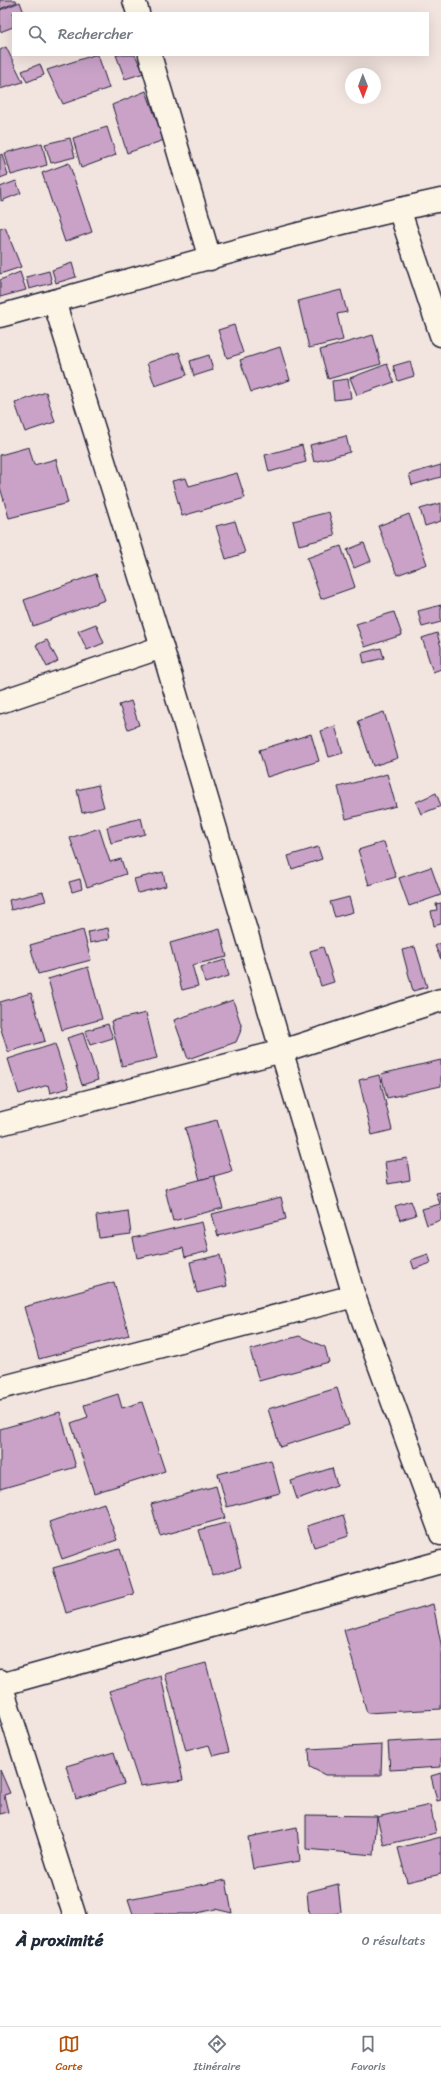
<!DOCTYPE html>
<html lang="fr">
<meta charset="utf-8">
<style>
:root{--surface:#fff;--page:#f6f6f7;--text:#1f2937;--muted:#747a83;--line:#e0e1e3;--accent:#b45309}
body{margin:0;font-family:Sriracha,sans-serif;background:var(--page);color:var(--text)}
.compass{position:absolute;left:345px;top:68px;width:36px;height:36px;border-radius:50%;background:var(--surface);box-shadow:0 4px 16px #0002;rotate:179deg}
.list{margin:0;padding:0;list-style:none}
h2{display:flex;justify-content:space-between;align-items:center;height:52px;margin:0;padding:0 16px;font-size:17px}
h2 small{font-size:13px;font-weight:400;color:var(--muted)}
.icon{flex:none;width:22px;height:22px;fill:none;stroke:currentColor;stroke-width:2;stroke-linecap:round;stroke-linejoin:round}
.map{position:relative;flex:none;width:441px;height:1914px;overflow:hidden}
.search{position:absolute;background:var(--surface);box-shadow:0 4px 16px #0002;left:12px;right:12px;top:12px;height:44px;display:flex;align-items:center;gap:10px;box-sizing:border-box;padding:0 14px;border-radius:0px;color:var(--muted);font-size:15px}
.sheet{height:112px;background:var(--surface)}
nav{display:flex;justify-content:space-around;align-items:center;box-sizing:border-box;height:56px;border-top:1px solid var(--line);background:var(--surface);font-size:11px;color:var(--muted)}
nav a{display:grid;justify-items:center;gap:2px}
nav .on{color:var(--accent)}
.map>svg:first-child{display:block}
</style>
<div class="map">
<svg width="441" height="1914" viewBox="0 0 441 1914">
<rect width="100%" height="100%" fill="#f2e4df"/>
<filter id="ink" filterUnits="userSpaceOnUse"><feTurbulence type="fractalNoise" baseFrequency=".025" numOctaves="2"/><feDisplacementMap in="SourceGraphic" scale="8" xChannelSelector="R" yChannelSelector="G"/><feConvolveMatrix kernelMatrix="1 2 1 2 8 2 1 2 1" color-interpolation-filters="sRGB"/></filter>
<g filter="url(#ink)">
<g fill="#caa2c8" stroke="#22223b">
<path d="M0,0H16L17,2L0,9Z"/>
<path d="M20,2L24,13H13V27L0,32V10Z"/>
<path d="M6,47L23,82L0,89V50Z"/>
<path d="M94,55H98L109,88L63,104L47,70Z"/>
<path d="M116,55H135L144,73L125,79Z"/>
<path d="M40,64L44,75L27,82L22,71Z"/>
<path d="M146,91L164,140L127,153L112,105Z"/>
<path d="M107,127L116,155L81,168L73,138Z"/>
<path d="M70,138L75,157L51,163L45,144Z"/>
<path d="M42,143L47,165L11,175L5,153Z"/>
<path d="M2,154L8,175L0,178V155Z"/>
<path d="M69,163L92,232L65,242L42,173Z"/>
<path d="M16,181L21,193L1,201L0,187Z"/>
<path d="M5,227L21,267L0,274V229Z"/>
<path d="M72,263L76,277L56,283L52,270Z"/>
<path d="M49,271L52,283L29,289L26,277Z"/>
<path d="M20,272L26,290L0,297V280Z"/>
<path d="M341,290L347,312L337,314L343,340L309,348L298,301Z"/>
<path d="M234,325L243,353L227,358L218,330Z"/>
<path d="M373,335L381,364L328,379L320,350Z"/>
<path d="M280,347L290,380L251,392L240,360Z"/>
<path d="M179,352L187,375L155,386L147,363Z"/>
<path d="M209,355L213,370L194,376L190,361Z"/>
<path d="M410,361L414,376L398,381L393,366Z"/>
<path d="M387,364L394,382L357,395L350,378Z"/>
<path d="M348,379L351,398L334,400L332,381Z"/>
<path d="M46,392L55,422L25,432L15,403Z"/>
<path d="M346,436L350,452L314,462L310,445Z"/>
<path d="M302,445L306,462L269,472L265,455Z"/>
<path d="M29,447L34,465L56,459L68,503L9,518L0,487V455Z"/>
<path d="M441,465V477L412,485L409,474Z"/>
<path d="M237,473L245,498L182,516L172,481L186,478L189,486Z"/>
<path d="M441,503V521L425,526L420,509Z"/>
<path d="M329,512L335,536L299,545L293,521Z"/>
<path d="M409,514L427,564L397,575L378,526Z"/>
<path d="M235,521L245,553L226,559L216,526Z"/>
<path d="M364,543L371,561L354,568L347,550Z"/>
<path d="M341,546L355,587L321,599L307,558Z"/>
<path d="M96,574L105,600L33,626L24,600Z"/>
<path d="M441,605V622L422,627L418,611Z"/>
<path d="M394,612L402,635L365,647L356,624Z"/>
<path d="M96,624L104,643L87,650L78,631Z"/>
<path d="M437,633L441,647V669L433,672L422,638Z"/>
<path d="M47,640L58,661L47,667L36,645Z"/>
<path d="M381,648L384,658L364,663L362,653Z"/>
<path d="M131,701L139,725L128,729L119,705Z"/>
<path d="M384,712L398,758L373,766L358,721Z"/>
<path d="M335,726L343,753L329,757L321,731Z"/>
<path d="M311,734L319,761L267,777L259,750Z"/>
<path d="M387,774L396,806L346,819L338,787Z"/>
<path d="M98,785L104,807L82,813L77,790Z"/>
<path d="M436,793L441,806L421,814L416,802Z"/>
<path d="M141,818L145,834L111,843L107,827Z"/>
<path d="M99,828L110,862L121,859L126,874L87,887L70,838Z"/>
<path d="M384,842L396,877L369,885L358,850Z"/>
<path d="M318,847L322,859L292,869L288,856Z"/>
<path d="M431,867L441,895L409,906L399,878Z"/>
<path d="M163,872L166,886L138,893L134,879Z"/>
<path d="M80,879L82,889L72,892L69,882Z"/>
<path d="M43,892L46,901L11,910L9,900Z"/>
<path d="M349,897L353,912L335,917L330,902Z"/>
<path d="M441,903V924L434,926L431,911L437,910L436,904Z"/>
<path d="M108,928L110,939L90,943L88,932Z"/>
<path d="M220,929L227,957L192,965L198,986L182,990L170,943Z"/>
<path d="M83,930L91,960L38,974L30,945Z"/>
<path d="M441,943V959L435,946Z"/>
<path d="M323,947L334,982L321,986L310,951Z"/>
<path d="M415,947L427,987L413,991L402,950Z"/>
<path d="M225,960L229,976L205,983L201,967Z"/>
<path d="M88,967L102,1019L62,1030L48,979Z"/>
<path d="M31,993L45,1041L8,1052L0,1026V1002Z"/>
<path d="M233,1000L242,1028L236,1042L188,1059L174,1020Z"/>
<path d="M146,1013L157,1058L122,1066L111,1021Z"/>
<path d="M108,1024L113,1038L90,1045L85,1031Z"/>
<path d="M83,1033L98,1080L82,1085L67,1038Z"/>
<path d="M55,1044L69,1088L50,1093L48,1085L19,1094L8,1059Z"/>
<path d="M441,1060V1086L387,1098L381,1074Z"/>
<path d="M379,1075L392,1130L372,1135L359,1080Z"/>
<path d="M217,1120L232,1171L200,1180L185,1128Z"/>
<path d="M407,1158L410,1180L388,1184L385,1162Z"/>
<path d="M214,1176L223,1208L173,1221L165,1189Z"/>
<path d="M441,1192V1220L427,1225L422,1209L440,1204L436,1193Z"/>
<path d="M281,1197L286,1219L218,1236L212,1214Z"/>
<path d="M411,1201L416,1215L400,1220L395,1206Z"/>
<path d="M128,1211L131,1234L99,1238L96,1216Z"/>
<path d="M202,1222L209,1251L185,1257L183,1248L137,1258L133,1238Z"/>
<path d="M428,1254L431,1263L414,1269L411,1260Z"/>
<path d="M220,1255L227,1286L197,1293L190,1262Z"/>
<path d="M114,1282L129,1335L39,1359L24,1307Z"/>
<path d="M299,1336L325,1347L329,1362L259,1381L250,1350Z"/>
<path d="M337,1388L349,1425L280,1447L268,1409Z"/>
<path d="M118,1394L122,1408L142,1402L165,1471L94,1493L71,1423L88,1417L84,1405Z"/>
<path d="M60,1412L76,1467L0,1489V1429Z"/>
<path d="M271,1460L280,1493L227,1507L218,1474Z"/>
<path d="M332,1468L337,1485L297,1499L291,1481Z"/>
<path d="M216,1486L225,1518L160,1536L151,1504Z"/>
<path d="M104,1503L117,1540L62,1559L49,1522Z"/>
<path d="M343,1515L349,1536L314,1547L307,1526Z"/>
<path d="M229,1522L241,1567L212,1575L199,1530Z"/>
<path d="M120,1549L134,1594L66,1613L53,1568Z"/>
<path d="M433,1604L441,1644V1709L367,1713L344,1630Z"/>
<path d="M206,1663L229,1752L213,1756L209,1745L186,1751L165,1674Z"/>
<path d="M161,1676L183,1780L140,1786L109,1691Z"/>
<path d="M441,1739V1767L390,1770L388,1742Z"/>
<path d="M382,1745L381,1775H325L310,1767L309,1749Z"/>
<path d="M114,1752L124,1784L76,1799L66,1766Z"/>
<path d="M0,1770L10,1793L4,1795L8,1812L0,1814Z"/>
<path d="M441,1773V1800L437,1801L431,1776Z"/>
<path d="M430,1805L436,1833L384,1845L377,1817Z"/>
<path d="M306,1815L377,1816L374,1855L306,1849Z"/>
<path d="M297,1827L300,1861L253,1869L248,1837Z"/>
<path d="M441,1837V1874L407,1882L398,1848Z"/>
<path d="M226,1880L232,1913L215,1909L193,1914H133L128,1899Z"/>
<path d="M338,1884L341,1912L334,1914H309L307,1892Z"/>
</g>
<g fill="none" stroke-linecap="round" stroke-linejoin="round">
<defs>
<g id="street">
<path d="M134,0L138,13"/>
<path d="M150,55L210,259"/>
<path d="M399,209L441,335"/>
<path d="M54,301L162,647L354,1296L441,1534"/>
<path d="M0,702L162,647"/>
<path d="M0,1124L282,1051L441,1000"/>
<path d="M0,1388L354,1296"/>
<path d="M0,1681L74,1914"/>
<path d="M0,1685L441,1562"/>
</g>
<path id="secondary" d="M0,316C146,276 293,232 441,200"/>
</defs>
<use href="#street" stroke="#22223b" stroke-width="25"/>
<use href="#secondary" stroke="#22223b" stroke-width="25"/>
<use href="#street" stroke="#fcf5e5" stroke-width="22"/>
<use href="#secondary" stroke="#fcf5e5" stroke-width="22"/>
</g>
</g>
</svg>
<svg class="compass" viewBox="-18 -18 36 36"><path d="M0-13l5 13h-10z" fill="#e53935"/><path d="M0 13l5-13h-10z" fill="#747a83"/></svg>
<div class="search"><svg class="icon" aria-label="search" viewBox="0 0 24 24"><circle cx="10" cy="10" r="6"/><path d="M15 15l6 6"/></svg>Rechercher</div>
</div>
<section class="sheet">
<h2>À proximité<small>0 résultats</small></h2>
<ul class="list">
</ul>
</section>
<nav>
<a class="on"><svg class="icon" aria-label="map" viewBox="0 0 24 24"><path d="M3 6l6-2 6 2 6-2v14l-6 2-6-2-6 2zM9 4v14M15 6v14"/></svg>Carte</a>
<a><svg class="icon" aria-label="directions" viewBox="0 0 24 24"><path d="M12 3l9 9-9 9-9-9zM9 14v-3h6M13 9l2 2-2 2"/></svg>Itinéraire</a>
<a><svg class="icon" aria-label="saved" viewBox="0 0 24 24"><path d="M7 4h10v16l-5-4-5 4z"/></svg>Favoris</a>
</nav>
